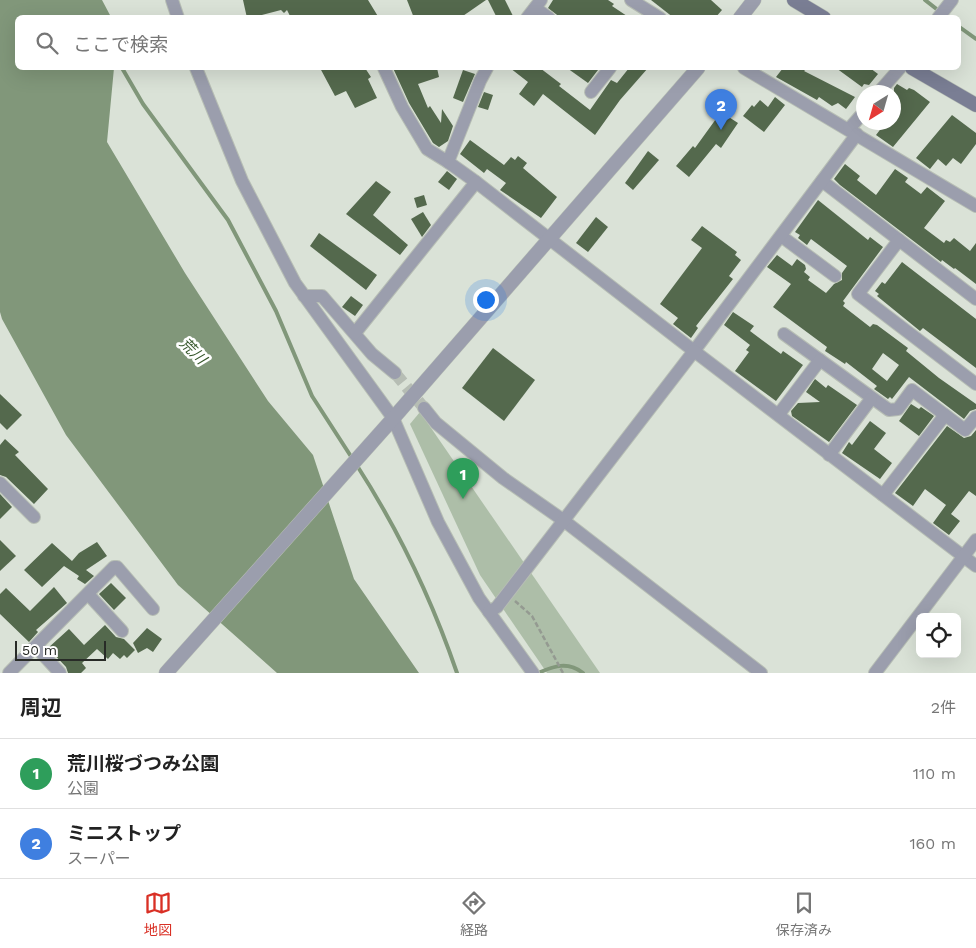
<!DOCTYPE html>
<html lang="ja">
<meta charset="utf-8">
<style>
:root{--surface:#fff;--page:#f6f6f6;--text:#222;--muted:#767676;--line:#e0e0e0;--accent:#d93025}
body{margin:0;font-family:"Work Sans","Noto Sans JP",sans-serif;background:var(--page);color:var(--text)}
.controls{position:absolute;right:15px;bottom:15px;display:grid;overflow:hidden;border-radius:8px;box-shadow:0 5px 20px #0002}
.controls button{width:45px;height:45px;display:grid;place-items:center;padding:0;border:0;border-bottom:1px solid var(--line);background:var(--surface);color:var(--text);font:25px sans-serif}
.compass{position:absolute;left:856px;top:85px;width:45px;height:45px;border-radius:50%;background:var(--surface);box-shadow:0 5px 20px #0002;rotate:217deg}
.scale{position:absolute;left:15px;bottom:12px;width:91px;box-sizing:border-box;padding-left:5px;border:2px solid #282b27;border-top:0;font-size:14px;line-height:18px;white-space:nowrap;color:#282b27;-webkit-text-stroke:4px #fff;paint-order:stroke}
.you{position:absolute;left:485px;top:299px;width:18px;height:18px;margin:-12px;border:4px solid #fff;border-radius:50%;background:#1a73e8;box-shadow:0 0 0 8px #1a73e833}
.badge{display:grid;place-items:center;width:32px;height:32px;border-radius:50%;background:var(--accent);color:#fff;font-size:16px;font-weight:700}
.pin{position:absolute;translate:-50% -41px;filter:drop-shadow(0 1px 2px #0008)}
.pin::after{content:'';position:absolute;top:26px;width:18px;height:15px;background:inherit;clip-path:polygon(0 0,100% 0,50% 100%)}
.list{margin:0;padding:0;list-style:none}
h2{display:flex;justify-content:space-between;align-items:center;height:65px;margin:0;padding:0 20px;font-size:21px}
h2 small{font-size:16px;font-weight:400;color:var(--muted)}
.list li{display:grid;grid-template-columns:32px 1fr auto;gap:15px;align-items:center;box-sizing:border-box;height:70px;padding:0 20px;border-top:1px solid var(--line)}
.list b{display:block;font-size:19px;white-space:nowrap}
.list p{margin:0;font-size:16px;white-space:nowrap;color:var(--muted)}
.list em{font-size:16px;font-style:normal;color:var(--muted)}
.icon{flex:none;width:28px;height:28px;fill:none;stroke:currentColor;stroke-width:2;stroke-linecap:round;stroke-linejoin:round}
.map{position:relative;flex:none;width:976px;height:673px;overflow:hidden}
.search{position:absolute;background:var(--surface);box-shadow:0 5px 20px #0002;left:15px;right:15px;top:15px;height:55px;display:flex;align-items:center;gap:12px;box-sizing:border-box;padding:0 18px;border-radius:8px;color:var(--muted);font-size:19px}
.sheet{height:205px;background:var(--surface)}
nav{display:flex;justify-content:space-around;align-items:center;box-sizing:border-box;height:70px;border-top:1px solid var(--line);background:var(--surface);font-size:14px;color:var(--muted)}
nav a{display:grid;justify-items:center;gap:2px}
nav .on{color:var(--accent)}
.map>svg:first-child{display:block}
</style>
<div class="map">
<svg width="976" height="673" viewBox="0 0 976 673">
<rect width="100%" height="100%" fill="#dae2d7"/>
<path fill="#adbea8" d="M420,412L600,673H547L480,575L410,424Z"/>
<path fill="#81977a" d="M0,0H102L111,17L18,18V68H114L107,142L185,273L268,401L313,455L354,579L419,673H277L178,585L66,435L2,319L0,312Z"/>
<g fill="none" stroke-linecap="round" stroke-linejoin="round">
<g stroke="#81977a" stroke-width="4">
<path d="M925,0L948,18"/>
<path d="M958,26L976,39"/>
<path d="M122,68L143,104L228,220L276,311L312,396L352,458"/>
<path d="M356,464C398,529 432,600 457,673"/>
<path d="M538,673C554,666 568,661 583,673"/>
</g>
</g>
<g fill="#54694d" fill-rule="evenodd">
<path d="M243,0H368L379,18H291L287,10L284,13L281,10L258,16V18H247Z"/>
<path d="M407,0H486L460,18H414Z"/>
<path d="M488,0H505L514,18H497Z"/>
<path d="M553,0H608L614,4L612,6L630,18H561L548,8Z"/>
<path d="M651,0H711L722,10L715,18H674Z"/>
<path d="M320,68H365L371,77L368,79L377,98L355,108L346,91L335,96Z"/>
<path d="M393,68H437L439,77L418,84L428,108L430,106L441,123L442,109L453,126L448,141L439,147L433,143L409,103Z"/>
<path d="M510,68H540L561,84L559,86L590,110L611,80L617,83L629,68H648L620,100L595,135L543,94L534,106L519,94L528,82Z"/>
<path d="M567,68H594L598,70L588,83Z"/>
<path d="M783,68H807L804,71L855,97L846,109L838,103L832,106L819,97L817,100L776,77Z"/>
<path d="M836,68H870L878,74L869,85L864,84L862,87Z"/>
<path d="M463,70L475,74L463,102L453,98Z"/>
<path d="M897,84L907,90L909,88L914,90L930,102L893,147L876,135L886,122H894V88Z"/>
<path d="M484,92L493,95L488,110L478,107Z"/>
<path d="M775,97L785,105L764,132L743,116L752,105L754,107L760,100L768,107Z"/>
<path d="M721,112L738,123L721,148L716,144L689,177L676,166L693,146L695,148Z"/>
<path d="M952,115L976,133V144L961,164L953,158L946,166L938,159L930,169L916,158Z"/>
<path d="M470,140L504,165L511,157L515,160L518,156L527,163L523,168L557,197L541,218L500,190L506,183L487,169L484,173L460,154Z"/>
<path d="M648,151L659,160L633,190L625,183Z"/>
<path d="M845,164L860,176L857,180L876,195L895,169L908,178L905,182L921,194L927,187L945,201L924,228L944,243L946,240L950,242L954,238L970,251L976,243V284L955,268L954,269L942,260L941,262L840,185L834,179Z"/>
<path d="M447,171L457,179L449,190L438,182Z"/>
<path d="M376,181L391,192L373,215L408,245L400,255L346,214Z"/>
<path d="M424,195L427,205L417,208L414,198Z"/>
<path d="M818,200L868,240L870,237L883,247L843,301L845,303L843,306L870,327L873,324L877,325L908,348L906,351L939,378L976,404V409L970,411L964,419L909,377L892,399L890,397L888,399L874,389L877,386L846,362L845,364L825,351L827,347L773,307L791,284L767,267L777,255L792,266L797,259L805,265L806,269L804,272L810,277L808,280L826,293L834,284L842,280V273L847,266L811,239L807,245L798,238L800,235L795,232ZM883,353L899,365L887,381L872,369Z"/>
<path d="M423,212L431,225L422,237L411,219Z"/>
<path d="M596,217L608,227L588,252L576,243Z"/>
<path d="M702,226L737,252L735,255L741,260L729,276L733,279L696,326L698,328L691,338L673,324L678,318L660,304L702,248L691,240Z"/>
<path d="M319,233L377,275L366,290L310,246Z"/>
<path d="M902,262L976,319V368L923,328L920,331L877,296L879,294L875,291L882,282L885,284Z"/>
<path d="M351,296L363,305L355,316L342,307Z"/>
<path d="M733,312L754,326L750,331L781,354L783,351L803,365L776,401L735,371L749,352L746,350L750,345L724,325Z"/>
<path d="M493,348L535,380L504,421L462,388Z"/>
<path d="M815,379L826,388L828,385L857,405L829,442L792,416L791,411L798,403L820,402L806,392Z"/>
<path d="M0,394L22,415L7,430L0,423Z"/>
<path d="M911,404L919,409L921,407L934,416L919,436L899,421Z"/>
<path d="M870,421L886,433L874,449L892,463L880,479L842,453L849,442L852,445Z"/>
<path d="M947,426L964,438L971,436L976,430V496L969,491L951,514L960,521L949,535L933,523L946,505L925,489L913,506L895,493Z"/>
<path d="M5,439L19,452L15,455L48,489L34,504L6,477L0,475V445Z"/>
<path d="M0,494L12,507L0,519Z"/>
<path d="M0,540L16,556L0,571Z"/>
<path d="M97,542L107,556L86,570L94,576L85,584L77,579L79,576L64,566L42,587L24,570L52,543L72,561L79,553Z"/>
<path d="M111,583L126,598L114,610L99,594Z"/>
<path d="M54,587L67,603L36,630L38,632L29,642L0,614V594L6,588L30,611Z"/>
<path d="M105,625L116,637L124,639L135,650L127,658L124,655L120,659L113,653L108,659L97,649L82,663L86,668L81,673H68L66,667L48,648L69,629L84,645Z"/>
<path d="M147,628L162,639L153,652L147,648L138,653L133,643Z"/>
</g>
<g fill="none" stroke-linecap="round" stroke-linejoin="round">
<path stroke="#b6bdb4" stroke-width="12" stroke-dasharray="12 6" stroke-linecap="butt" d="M395,373L424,408"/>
<defs>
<g id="minor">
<path d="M172,0L178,18"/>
<path d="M631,0L660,18"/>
<path d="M535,8L549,18"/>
<path d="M527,18L541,0"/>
<path d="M938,18L952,0"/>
<path d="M196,68L242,181L295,283L393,418L438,522L479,598L533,673"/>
<path d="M384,68L402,107L427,149L448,162"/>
<path d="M744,68L976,206"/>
<path d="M591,92L610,68"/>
<path d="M879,92L900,68"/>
<path d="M849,129L864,112"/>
<path d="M822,181L976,299"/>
<path d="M476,182L448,162L480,81L487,68"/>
<path d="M781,236L835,276"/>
<path d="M899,240L858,294L976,384"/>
<path d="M304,296H322L372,354L395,373"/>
<path d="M355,333L476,182L694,351L857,134"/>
<path d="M784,334L820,360"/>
<path d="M424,408L436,423L503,478L563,520L761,673"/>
<path d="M779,414L820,360L889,410L898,409L912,390L965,430L976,417"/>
<path d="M829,455L871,399"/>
<path d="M0,483L34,517"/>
<path d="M883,495L945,415"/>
<path d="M88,594L122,631"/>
<path d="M489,612L497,607L694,351L976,566"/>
<path d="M36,647L60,673"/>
<path d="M9,673L114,567H117L153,609"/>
<path d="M875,673L976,540"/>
</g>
<g id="tertiary">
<path d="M740,18L754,0"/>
<path d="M166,673L390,422L698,68"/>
</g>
<g id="secondary">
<path d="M794,0L824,18"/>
<path d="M912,68L976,105"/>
</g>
</defs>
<use href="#minor" stroke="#b6bdb4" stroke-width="14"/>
<use href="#tertiary" stroke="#b6bdb4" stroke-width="15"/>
<use href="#secondary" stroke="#b6bdb4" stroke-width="15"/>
<path stroke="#949a91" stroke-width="2.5" stroke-dasharray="5 2.5" stroke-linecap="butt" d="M515,601L532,616L563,673"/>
<use href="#minor" stroke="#9b9ead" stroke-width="12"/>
<use href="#tertiary" stroke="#9b9ead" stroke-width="14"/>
<use href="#secondary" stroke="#7a7e94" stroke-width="14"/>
</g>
<g text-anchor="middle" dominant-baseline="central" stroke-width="5" stroke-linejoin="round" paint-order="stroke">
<g font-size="15" font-style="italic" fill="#36572b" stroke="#fff">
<text transform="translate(193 351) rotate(45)">荒川</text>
</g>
</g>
</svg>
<div class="controls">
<button><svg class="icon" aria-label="locate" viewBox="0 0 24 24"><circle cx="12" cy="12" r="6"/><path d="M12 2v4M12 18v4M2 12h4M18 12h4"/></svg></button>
</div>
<svg class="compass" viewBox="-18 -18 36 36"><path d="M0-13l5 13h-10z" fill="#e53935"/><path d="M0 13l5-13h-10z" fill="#767676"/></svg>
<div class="scale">50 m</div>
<div class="you"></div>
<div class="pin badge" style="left:463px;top:499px;background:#2e9e5b">1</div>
<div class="pin badge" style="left:721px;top:130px;background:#3f7fe0">2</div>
<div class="search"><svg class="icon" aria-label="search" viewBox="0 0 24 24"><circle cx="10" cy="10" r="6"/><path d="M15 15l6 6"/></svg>ここで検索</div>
</div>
<section class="sheet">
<h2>周辺<small>2件</small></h2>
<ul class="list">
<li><span class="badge" style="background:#2e9e5b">1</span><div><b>荒川桜づつみ公園</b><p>公園</p></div><em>110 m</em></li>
<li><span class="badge" style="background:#3f7fe0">2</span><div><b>ミニストップ</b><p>スーパー</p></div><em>160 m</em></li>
</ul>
</section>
<nav>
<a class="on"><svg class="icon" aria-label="map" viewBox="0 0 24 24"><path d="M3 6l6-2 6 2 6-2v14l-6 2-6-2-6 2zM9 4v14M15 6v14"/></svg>地図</a>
<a><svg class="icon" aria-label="directions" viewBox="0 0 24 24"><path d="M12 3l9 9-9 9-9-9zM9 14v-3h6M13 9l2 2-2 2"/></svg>経路</a>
<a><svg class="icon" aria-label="saved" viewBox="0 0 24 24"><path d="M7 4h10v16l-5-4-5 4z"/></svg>保存済み</a>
</nav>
